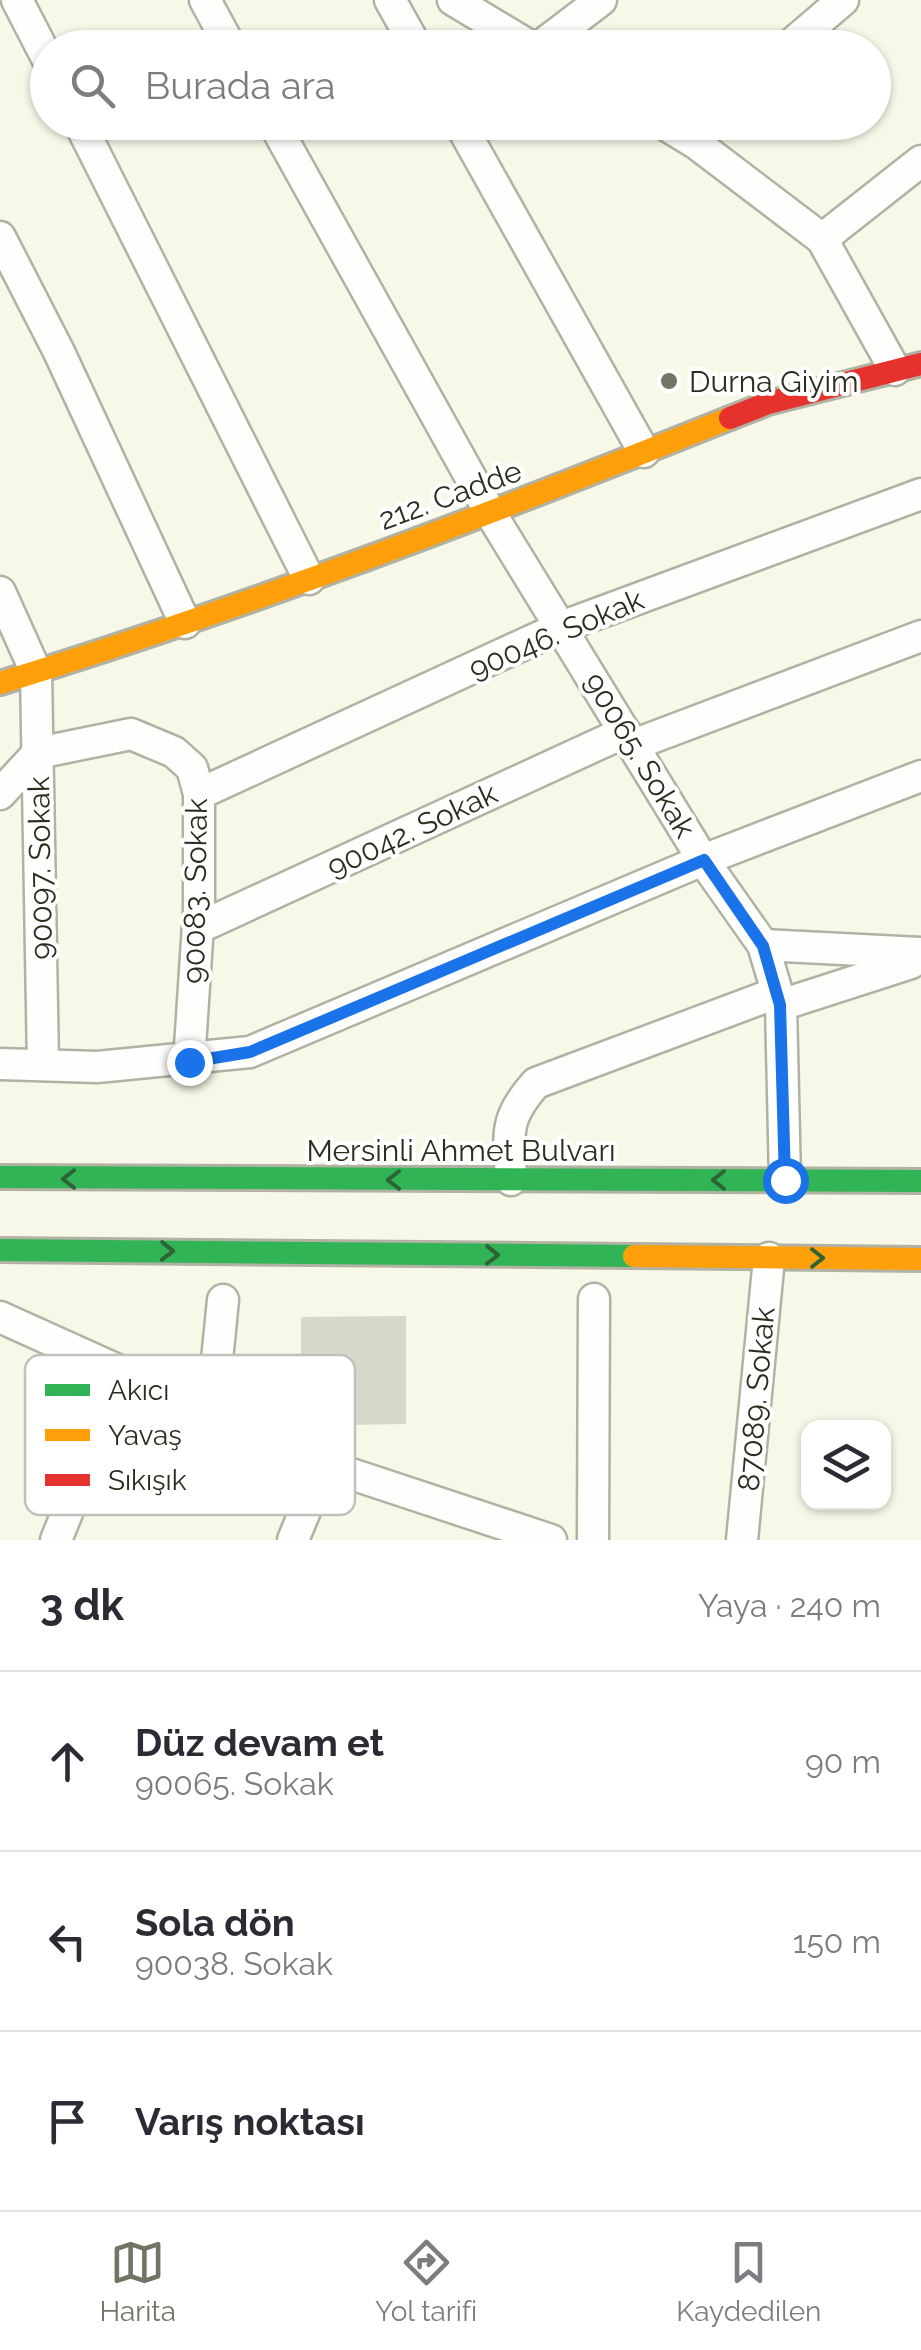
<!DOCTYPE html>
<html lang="tr">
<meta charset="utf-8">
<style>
:root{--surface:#fff;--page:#f7f7f7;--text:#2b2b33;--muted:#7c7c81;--line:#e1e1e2;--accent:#737465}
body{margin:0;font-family:Raleway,sans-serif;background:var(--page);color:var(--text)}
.controls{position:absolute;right:30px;bottom:30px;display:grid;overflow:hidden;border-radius:20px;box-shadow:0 2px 8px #0004}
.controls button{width:90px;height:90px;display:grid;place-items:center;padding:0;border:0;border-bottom:2px solid var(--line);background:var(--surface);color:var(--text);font:50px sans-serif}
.stop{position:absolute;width:30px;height:30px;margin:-22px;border:8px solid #1a73e8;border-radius:50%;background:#fff}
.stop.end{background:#1a73e8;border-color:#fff;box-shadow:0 2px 10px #0008}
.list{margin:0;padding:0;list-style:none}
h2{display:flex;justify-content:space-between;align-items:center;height:130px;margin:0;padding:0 40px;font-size:42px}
h2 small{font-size:32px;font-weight:400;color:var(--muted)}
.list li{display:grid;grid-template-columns:65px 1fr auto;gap:30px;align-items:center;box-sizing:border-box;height:180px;padding:0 40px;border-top:2px solid var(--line)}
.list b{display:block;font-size:38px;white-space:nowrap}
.list p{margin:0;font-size:32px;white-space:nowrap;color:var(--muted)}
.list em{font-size:32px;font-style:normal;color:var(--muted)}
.icon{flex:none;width:55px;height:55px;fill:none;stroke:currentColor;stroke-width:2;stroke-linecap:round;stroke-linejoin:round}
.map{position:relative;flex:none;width:921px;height:1540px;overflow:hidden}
.search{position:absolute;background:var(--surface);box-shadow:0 2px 8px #0004;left:30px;right:30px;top:30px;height:110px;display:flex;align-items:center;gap:25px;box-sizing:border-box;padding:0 35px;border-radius:55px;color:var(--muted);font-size:38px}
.sheet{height:670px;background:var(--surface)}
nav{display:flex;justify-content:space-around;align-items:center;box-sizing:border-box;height:140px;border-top:2px solid var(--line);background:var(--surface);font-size:28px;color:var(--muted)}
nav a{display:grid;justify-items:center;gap:5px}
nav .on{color:var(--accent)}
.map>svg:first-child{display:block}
</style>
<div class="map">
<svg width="921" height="1540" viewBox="0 0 921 1540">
<rect width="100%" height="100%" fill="#f7f8e8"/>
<path fill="#d7d8c9" d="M406,1316V1424L346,1425L349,1376H301V1317Z"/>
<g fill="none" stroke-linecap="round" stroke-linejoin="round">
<defs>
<g id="street">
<path d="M17,0L48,60"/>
<path d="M205,0L231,48"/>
<path d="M390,0L417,48"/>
<path d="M453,0L533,48"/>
<path d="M538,48L601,0"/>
<path d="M787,48L843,0"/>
<path d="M79,122L309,579"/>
<path d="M273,122L491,514L703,860L763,945L781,1005L785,1180"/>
<path d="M459,122L644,452"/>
<path d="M661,122L697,144L822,239L895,370"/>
<path d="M0,237L59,352L185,623"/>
<path d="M822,239L921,161"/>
<path d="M0,592L36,672L43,1065"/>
<path d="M633,745L921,636"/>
<path d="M0,794L38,753L131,734L174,752L192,768L199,794V910L189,1062"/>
<path d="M199,794L561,627L921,494"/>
<path d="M198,928L625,732"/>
<path d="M763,945L921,953"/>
<path d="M781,1005L911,963"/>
<path d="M0,1064L97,1067L250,1052L703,860L921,776"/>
<path d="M511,1180C509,1134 503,1120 536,1083L776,993"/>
<path d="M0,1317L124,1373L211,1420L324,1465L551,1540"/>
<path d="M211,1420L223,1300"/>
<path d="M56,1540L124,1373"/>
<path d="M293,1540L324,1465"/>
<path d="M593,1540L594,1299"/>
<path d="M742,1540L769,1258"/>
</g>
<g id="fast">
<path d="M0,1177L921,1181"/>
<path d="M0,1250L634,1256"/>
</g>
<g id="slow">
<path d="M0,683C248,607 490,514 730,418"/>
<path d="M634,1256L921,1259"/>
</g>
<path id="jam" d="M730,418L768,403L921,364"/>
</defs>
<use href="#street" stroke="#b1b2a4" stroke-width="35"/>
<use href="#fast" stroke="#b1b2a4" stroke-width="28"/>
<use href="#slow" stroke="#b1b2a4" stroke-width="28"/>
<use href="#jam" stroke="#b1b2a4" stroke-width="28"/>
<use href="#street" stroke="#fefefc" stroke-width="30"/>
<use href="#fast" stroke="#30b455" stroke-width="22"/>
<use href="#slow" stroke="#ff9f0a" stroke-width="22"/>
<use href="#jam" stroke="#e5322d" stroke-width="22"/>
</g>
<defs><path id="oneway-chevron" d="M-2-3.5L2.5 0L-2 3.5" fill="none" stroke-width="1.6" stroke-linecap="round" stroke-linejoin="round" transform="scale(2.5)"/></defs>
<g stroke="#2e6335">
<use href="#oneway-chevron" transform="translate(69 1179) rotate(-180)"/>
<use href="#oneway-chevron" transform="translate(394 1180) rotate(-180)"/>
<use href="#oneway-chevron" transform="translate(719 1180) rotate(180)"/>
<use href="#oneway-chevron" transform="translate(167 1251) rotate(1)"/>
<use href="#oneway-chevron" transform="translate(492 1255) rotate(1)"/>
<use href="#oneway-chevron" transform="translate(817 1258)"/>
</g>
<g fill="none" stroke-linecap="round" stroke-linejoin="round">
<path stroke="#1a73e8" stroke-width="12" d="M189,1062L250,1052L704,860L763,946L780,1005L785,1180"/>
</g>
<circle fill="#737465" stroke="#fff" stroke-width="4" cx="669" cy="381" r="10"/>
<g text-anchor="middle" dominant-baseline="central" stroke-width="8" stroke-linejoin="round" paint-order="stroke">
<g font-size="30" fill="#2c2d1f" stroke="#fff" text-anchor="start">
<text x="689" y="381">Durna Giyim</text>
</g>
<g font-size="30" fill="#2c2d1f" stroke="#fff">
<text transform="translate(450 495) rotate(-20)">212. Cadde</text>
<text transform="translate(556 634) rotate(-23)">90046. Sokak</text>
<text transform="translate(640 755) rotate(59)">90065. Sokak</text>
<text transform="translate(412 830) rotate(-25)">90042. Sokak</text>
<text transform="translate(40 868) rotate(-91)">90097. Sokak</text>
<text transform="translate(195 891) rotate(-89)">90083. Sokak</text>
<text x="461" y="1150">Mersinli Ahmet Bulvarı</text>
<text transform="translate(756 1399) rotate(-85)">87089. Sokak</text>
</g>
</g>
<rect x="25" y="1355" width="330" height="160" rx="15" fill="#fff" stroke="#c0c0bc" stroke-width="2.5"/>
<rect x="45" y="1384" width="45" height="12" fill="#30b455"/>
<rect x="45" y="1429" width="45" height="12" fill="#ff9f0a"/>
<rect x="45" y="1474" width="45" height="12" fill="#e5322d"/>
<g font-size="28" fill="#2c2d1f">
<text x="108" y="1400">Akıcı</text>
<text x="108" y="1445">Yavaş</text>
<text x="108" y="1490">Sıkışık</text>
</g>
</svg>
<div class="controls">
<button><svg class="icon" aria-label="layers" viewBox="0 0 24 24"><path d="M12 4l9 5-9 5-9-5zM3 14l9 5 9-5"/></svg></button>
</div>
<div class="stop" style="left:785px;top:1180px"></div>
<div class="stop end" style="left:189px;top:1062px"></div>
<div class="search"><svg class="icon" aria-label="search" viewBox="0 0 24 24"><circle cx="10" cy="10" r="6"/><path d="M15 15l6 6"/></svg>Burada ara</div>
</div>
<section class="sheet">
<h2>3 dk<small>Yaya · 240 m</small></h2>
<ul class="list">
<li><svg class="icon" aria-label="ahead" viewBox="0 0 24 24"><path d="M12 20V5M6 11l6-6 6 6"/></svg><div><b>Düz devam et</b><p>90065. Sokak</p></div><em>90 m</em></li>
<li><svg class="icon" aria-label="left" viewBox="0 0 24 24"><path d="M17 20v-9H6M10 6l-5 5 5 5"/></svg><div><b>Sola dön</b><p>90038. Sokak</p></div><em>150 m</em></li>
<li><svg class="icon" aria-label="arrive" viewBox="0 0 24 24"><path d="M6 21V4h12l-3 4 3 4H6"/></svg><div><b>Varış noktası</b></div></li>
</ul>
</section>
<nav>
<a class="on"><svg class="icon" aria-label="map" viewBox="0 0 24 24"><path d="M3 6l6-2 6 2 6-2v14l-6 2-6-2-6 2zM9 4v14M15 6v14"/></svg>Harita</a>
<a><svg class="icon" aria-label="directions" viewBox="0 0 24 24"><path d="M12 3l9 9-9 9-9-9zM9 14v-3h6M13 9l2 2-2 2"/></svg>Yol tarifi</a>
<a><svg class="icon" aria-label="saved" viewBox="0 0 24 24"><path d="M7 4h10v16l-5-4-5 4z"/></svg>Kaydedilen</a>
</nav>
